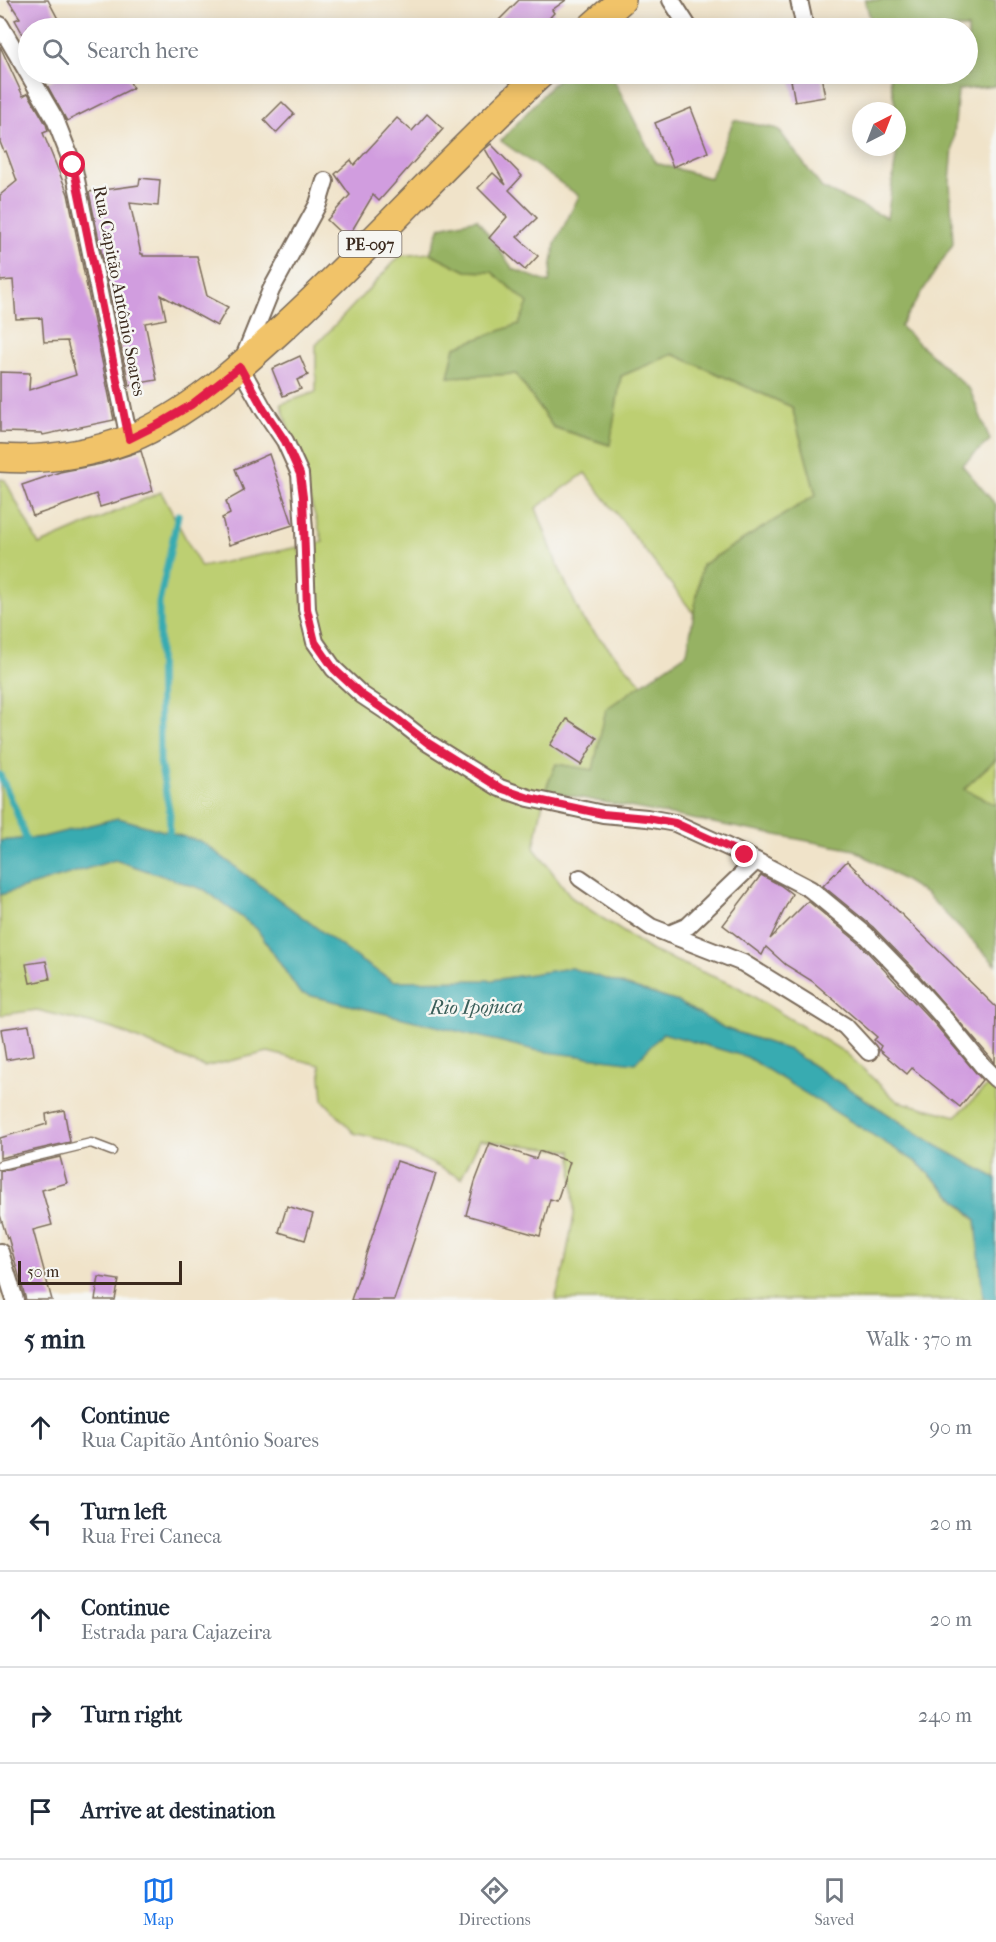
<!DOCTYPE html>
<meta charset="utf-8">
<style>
:root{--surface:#fff;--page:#f6f6f7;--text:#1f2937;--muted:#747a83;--line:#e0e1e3;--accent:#1a73e8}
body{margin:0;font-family:"IM FELL French Canon",serif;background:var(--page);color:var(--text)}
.compass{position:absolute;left:852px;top:102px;width:54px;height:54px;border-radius:50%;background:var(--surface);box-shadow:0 3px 15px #0003;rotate:42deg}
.scale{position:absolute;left:18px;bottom:15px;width:164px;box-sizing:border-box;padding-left:6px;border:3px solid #3b2a1e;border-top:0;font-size:16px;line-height:21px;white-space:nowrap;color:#3b2a1e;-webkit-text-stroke:4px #f6f6f2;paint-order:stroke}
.stop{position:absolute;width:18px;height:18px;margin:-14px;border:4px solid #e11d48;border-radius:50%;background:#fff}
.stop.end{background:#e11d48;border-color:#fff;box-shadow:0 2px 6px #0008}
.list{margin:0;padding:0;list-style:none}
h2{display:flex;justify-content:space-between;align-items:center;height:78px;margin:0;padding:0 24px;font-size:26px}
h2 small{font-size:20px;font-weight:400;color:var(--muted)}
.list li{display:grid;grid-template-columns:39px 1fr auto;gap:18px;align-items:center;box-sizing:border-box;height:96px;padding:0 24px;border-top:2px solid var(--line)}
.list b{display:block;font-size:22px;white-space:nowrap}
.list p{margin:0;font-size:20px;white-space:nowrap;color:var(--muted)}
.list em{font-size:20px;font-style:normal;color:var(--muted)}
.icon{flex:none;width:33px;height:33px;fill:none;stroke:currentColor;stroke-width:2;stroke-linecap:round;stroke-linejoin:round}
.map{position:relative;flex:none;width:996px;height:1300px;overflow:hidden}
.search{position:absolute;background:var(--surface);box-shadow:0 3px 15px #0003;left:18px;right:18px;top:18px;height:66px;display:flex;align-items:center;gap:15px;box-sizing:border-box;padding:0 21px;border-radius:33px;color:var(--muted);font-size:22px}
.sheet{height:558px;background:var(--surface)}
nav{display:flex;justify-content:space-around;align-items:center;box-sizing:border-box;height:84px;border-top:2px solid var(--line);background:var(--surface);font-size:16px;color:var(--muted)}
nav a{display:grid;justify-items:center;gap:3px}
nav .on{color:var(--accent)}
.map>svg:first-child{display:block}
</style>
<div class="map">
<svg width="996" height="1300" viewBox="0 0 996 1300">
<rect width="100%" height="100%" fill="#f6f6f2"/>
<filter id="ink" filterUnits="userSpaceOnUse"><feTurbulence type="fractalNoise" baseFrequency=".0167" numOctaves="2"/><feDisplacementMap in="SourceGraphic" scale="12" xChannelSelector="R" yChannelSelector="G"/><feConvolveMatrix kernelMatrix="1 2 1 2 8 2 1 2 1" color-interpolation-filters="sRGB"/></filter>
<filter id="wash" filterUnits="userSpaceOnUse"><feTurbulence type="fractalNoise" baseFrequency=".008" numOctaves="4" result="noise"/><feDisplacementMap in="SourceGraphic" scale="24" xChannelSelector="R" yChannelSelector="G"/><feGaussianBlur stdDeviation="1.35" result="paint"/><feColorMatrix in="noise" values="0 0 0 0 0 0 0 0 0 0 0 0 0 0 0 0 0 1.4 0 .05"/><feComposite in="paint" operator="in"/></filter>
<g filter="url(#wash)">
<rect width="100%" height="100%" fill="#f0e3c9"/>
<g fill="#bdcf72" stroke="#7c7c48" stroke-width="1.5">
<path d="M430,253L466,271L492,272L529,303L519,324L455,347L448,377L516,374L553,427L609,445L621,376L673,354L792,407L816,495L702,565L694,614L585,473L536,508L557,564L583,620L642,684L593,770L556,764L545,791L534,848L572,898L652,951L738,987L846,1053L897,1101L956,1116L996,1078V1178L937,1146L789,1050L724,1028L678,1002L571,968L493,980L393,981L361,961L202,842L118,818L43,837L0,841V479L5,480L39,545L161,492L201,567L323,542L281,404L316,392V345L400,256Z"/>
<path d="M996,759V805L963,789Z"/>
<path d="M115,860L205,890L257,929L300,993L539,1051L663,1033L747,1057L910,1156L976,1220L984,1300H555L564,1268L574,1215L572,1151L480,1140L461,1178L384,1140L354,1133L323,1100L320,1065L268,1052L204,1067L114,1029L37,1010L0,1015V895Z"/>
</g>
<path fill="#96b264" stroke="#686e41" stroke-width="1.5" d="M865,0H996V86L958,90L950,181L953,244L900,326L970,390L990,440L962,465L996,505V759L964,789L996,805V965L926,894L855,850L545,791L556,764L593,770L606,709L687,653L702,565L816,495L792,407L673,354L621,376L610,445L553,427L516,374L448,377L455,347L519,324L528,303L492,272L466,271L430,253L440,227L477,219L513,269L549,283L555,244L579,196L501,141L562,74H611L656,163L710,178L734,120L778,129L822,188L887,218L900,129L889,74H968V28H873Z"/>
<path fill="#39abb1" stroke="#3a6a68" stroke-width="1.5" d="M118,818L202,842L361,961L393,981L493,980L571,968L678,1002L724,1028L789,1050L937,1146L996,1178V1300L983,1298L976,1219L918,1163L747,1057L663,1033L635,1063L539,1051L300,993L257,929L205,890L115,860L0,895V841L43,837Z"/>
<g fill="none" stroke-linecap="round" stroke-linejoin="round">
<g stroke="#39abb1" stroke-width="7">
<path d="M0,775L15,808L28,845"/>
<path d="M169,840L170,814L160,762L159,603L178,515"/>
</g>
</g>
<g id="blocks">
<g fill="#d19ddf">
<path d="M8,0H48L58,19L39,28H28V34L24,36L15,20L20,18Z"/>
<path d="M519,0H566L552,10L554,13L540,28H491Z"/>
<path d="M0,46L23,96L28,93L46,124L48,131L43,133L68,194L114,420L43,435L42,433L0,432V372L30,373L29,390L76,375L67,341L44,342L42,318L16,319L13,280L0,281V195L17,181L6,151L4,152L0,142Z"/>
<path d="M63,74H126L133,88L67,121L46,83Z"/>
<path d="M821,75L825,97L795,102L791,80Z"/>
<path d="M282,102L294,114L276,133L264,120Z"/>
<path d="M691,108L708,152L673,167L655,123Z"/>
<path d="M427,114L443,129L379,201L373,195L347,239L327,220L350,195L335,174L351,160L354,165L397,118L412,131Z"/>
<path d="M491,144L522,176L509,190L537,218L517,237L538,256L525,270L489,238L507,217L478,188L493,173L506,185L485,149Z"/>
<path d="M140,178L160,180L158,206L130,203L141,254H143V256H197L207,296L228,307L217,326L161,295L166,319L145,323L157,380L129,385L89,192L139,185Z"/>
<path d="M300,356L308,375L297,380L301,389L283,396L272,369Z"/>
<path d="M141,451L153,491L100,507L96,494L33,516L22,485L60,472L101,464Z"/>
<path d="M269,454L293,525L229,545L222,518L230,514L226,501L244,491L235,469Z"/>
<path d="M567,719L597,738L581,765L550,745Z"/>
<path d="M847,861L996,1007L995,1063L912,967L873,927L823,886Z"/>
<path d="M761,875L780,885L792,894L770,939L808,901L859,943L934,1023L982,1080L960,1107L912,1068L907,1074L879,1050L881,1046L874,1040L877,1037L812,981L786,965L766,947L762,955L723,925Z"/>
<path d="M46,961L50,979L30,983L26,964Z"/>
<path d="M29,1025L34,1055L6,1060L1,1029Z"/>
<path d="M64,1110L70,1142L0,1158V1138L47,1124L46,1114Z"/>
<path d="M490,1143L536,1159L539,1151L570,1162L557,1201L550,1199L540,1236L466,1215L475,1182Z"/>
<path d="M60,1157L67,1183L42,1190L52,1225L33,1230L52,1300H26L8,1237L7,1238L0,1215V1171Z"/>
<path d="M397,1161L436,1174L394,1300H351Z"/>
<path d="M287,1206L313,1214L305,1240L279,1232Z"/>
<path d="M99,1277L119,1280L115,1300H95Z"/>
</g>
</g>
</g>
<g filter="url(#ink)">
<use href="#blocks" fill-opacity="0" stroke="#7a6b5a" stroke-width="1.5"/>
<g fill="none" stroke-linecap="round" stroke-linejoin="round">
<defs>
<path id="lane" d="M0,1165L91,1143L112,1151"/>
<g id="street">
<path d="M671,0L689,28"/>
<path d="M799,0L805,28"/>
<path d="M0,25L55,119L73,165L129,439"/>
<path d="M325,181L318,204L271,290L240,367L264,410L285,441L300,474L304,530L307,609L315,642L334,669L362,695L392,715L428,743L500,788L529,798L603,814L647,818L675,823L745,855L810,889L866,935L904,974L942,1016L982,1065L996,1079"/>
<path d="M580,878L651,927L669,934L688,926L756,861"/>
<path d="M669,934L743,963L845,1026L869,1052"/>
<path d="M0,1252L15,1300"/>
</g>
<g id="primary">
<path d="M590,28L622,0"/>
<path d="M0,458C45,461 86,455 129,439C189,414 238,369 286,325C374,244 453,154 541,74"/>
</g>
</defs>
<use href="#lane" stroke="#7a6b5a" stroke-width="11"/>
<use href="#street" stroke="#7a6b5a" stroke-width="20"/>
<use href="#primary" stroke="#7a6b5a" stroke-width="30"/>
<use href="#lane" stroke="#fff" stroke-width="8"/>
<use href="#street" stroke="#fff" stroke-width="16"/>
<use href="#primary" stroke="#f1c369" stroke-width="27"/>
</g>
</g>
<g fill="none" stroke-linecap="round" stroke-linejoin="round" filter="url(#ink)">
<path stroke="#e11d48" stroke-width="8" d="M73,165L129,439L157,425L191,405L240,367L264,410L285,441L300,474L303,497L307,609L315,642L334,669L362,695L392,715L428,743L500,788L529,798L603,814L647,818L675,823L745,855"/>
</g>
<g text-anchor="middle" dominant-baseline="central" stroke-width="5" stroke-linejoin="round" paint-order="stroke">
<rect fill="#f6f6f2" stroke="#73675e" stroke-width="1.5" x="338.5" y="231" width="63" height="26" rx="4.5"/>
<g font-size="16" font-weight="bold" fill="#3b2a1e">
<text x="370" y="244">PE-097</text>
</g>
<g font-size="18" fill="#3b2a1e" stroke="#f6f6f2">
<text transform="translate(119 291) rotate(79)">Rua Capitão Antônio Soares</text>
</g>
<g font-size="20" font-style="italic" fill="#3a5e59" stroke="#f6f6f2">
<text transform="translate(476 1007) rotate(-1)">Rio Ipojuca</text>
</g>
</g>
</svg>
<svg class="compass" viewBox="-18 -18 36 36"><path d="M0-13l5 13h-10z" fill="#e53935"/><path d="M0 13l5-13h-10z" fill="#747a83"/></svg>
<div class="scale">50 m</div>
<div class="stop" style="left:73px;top:165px"></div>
<div class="stop end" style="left:745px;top:855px"></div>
<div class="search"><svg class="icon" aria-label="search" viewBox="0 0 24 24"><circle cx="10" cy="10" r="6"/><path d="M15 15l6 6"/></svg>Search here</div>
</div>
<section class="sheet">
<h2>5 min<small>Walk · 370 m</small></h2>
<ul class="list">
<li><svg class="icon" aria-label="ahead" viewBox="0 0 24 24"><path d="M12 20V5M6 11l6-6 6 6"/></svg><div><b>Continue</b><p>Rua Capitão Antônio Soares</p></div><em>90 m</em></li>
<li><svg class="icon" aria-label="left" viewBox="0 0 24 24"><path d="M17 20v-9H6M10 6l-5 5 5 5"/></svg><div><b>Turn left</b><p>Rua Frei Caneca</p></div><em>20 m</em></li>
<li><svg class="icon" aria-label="ahead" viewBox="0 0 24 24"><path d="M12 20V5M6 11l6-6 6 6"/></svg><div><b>Continue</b><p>Estrada para Cajazeira</p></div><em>20 m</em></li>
<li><svg class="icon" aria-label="right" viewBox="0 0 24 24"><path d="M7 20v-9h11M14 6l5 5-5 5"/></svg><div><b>Turn right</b></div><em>240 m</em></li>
<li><svg class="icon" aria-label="arrive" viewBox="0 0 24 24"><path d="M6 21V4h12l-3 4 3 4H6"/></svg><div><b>Arrive at destination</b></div></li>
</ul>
</section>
<nav>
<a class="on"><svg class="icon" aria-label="map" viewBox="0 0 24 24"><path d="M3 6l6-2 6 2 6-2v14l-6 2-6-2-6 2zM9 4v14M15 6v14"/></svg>Map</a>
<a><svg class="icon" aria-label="directions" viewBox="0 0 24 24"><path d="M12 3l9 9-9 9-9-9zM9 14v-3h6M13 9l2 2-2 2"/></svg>Directions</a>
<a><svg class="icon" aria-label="saved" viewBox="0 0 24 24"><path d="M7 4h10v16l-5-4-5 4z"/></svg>Saved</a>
</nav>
